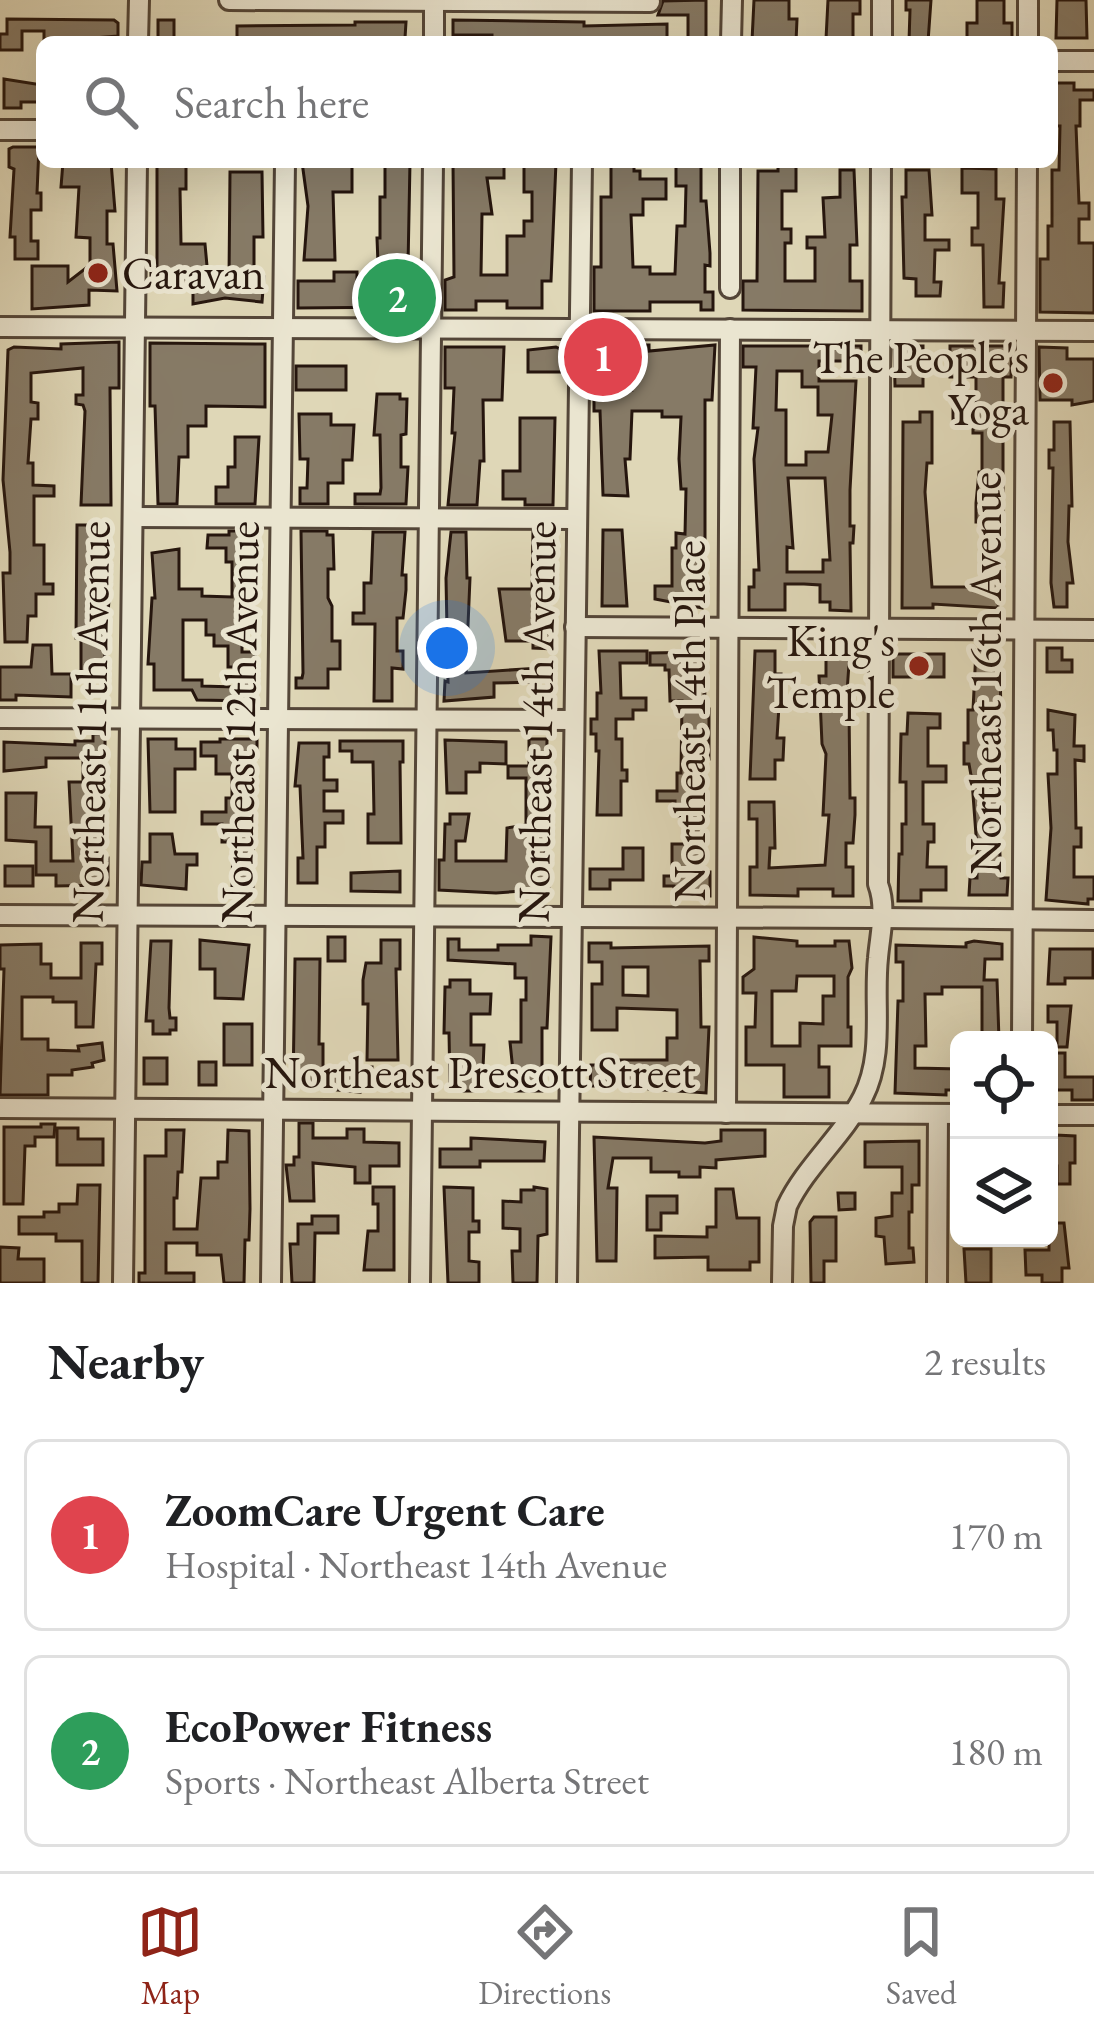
<!DOCTYPE html>
<meta charset="utf-8">
<style>
:root{--surface:#fff;--page:#f6f6f6;--text:#202124;--muted:#757577;--line:#e0e0e0;--accent:#8f2418}
body{margin:0;font-family:"EB Garamond",serif;background:var(--page);color:var(--text)}
.controls{position:absolute;right:36px;bottom:36px;display:grid;overflow:hidden;border-radius:18px;box-shadow:0 12px 48px #0002}
.controls button{width:108px;height:108px;display:grid;place-items:center;padding:0;border:0;border-bottom:3px solid var(--line);background:var(--surface);color:var(--text);font:60px sans-serif}
.you{position:absolute;left:447px;top:648px;width:42px;height:42px;margin:-30px;border:9px solid #fff;border-radius:50%;background:#1a73e8;box-shadow:0 0 0 18px #1a73e833}
.badge{display:grid;place-items:center;width:78px;height:78px;border-radius:50%;background:var(--accent);color:#fff;font-size:39px;font-weight:700}
.pin{position:absolute;translate:-50% -50%;border:6px solid #fff;box-shadow:0 3px 12px #0006}
.list{margin:0;padding:0;list-style:none}
h2{display:flex;justify-content:space-between;align-items:center;height:156px;margin:0;padding:0 48px;font-size:51px}
h2 small{font-size:39px;font-weight:400;color:var(--muted)}
.list li{display:grid;grid-template-columns:78px 1fr auto;gap:36px;align-items:center;box-sizing:border-box;height:192px;margin:0 24px 24px;padding:0 24px;border:3px solid var(--line);border-radius:18px}
.list b{display:block;font-size:45px;white-space:nowrap}
.list p{margin:0;font-size:39px;white-space:nowrap;color:var(--muted)}
.list em{font-size:39px;font-style:normal;color:var(--muted)}
.icon{flex:none;width:66px;height:66px;fill:none;stroke:currentColor;stroke-width:2;stroke-linecap:round;stroke-linejoin:round}
.map{position:relative;flex:none;width:1094px;height:1283px;overflow:hidden}
.search{position:absolute;background:var(--surface);box-shadow:0 12px 48px #0002;left:36px;right:36px;top:36px;height:132px;display:flex;align-items:center;gap:30px;box-sizing:border-box;padding:0 42px;border-radius:18px;color:var(--muted);font-size:45px}
.sheet{height:588px;background:var(--surface)}
nav{display:flex;justify-content:space-around;align-items:center;box-sizing:border-box;height:168px;border-top:3px solid var(--line);background:var(--surface);font-size:33px;color:var(--muted)}
nav a{display:grid;justify-items:center;gap:6px}
nav .on{color:var(--accent)}
.map>svg:first-child{display:block}
</style>
<div class="map">
<svg width="1094" height="1283" viewBox="0 0 1094 1283">
<rect width="100%" height="100%" fill="#dfd7b7"/>
<filter id="stains"><feTurbulence type="fractalNoise" baseFrequency=".00167" numOctaves="4"/><feColorMatrix values="0 0 0 0 .2 0 0 0 0 .09 0 0 0 0 .02 0 0 0 .5 -.17"/></filter>
<radialGradient id="worn" r=".72"><stop offset=".6" stop-color="#630" stop-opacity="0"/><stop offset="1" stop-color="#630" stop-opacity=".3"/></radialGradient>
<g fill="#867a66" stroke="#26160e" stroke-width="3" fill-rule="evenodd">
<path d="M706,0V39H688V15H658L663,1Z"/>
<path d="M754,0H789V19H797L796,42L752,41Z"/>
<path d="M828,0H860V14H853V39H826Z"/>
<path d="M906,0H931L928,42H909L910,10H906Z"/>
<path d="M977,0H1004V23H1012V42H967V23H977Z"/>
<path d="M1057,0H1086L1087,38H1056Z"/>
<path d="M7,19L114,20L118,23V36L44,42V31H22V50H0V34H7Z"/>
<rect x="158" y="20" width="16" height="22"/>
<path d="M453,20L584,22V26L667,24V41L492,42V35H453Z"/>
<path d="M355,22H406L405,38H390V42H237V26L355,25Z"/>
<path d="M4,79L42,85V102H21V108H4Z"/>
<path d="M1053,83H1074V90H1094V100H1080V126H1076L1079,203H1089V219H1079V243H1094V313L1040,312V259H1048V226H1052V170H1059L1060,126H1053Z"/>
<path d="M13,147H39L37,193H41V210H31V241H38V259H15V237H10L14,169L9,167V149Z"/>
<path d="M63,162H111L115,211H107V244H113L117,291L89,290V305L32,309V266H68V282L90,265V238L76,237L79,187H61Z"/>
<path d="M157,162H186V189H180L181,244H205L208,277H229L230,172H262L263,237H254V277H264L262,302L225,298L193,304V288L151,289V269H157Z"/>
<path d="M302,162H352V192H333L335,260H304L308,206Z"/>
<path d="M385,162H410L408,266L412,307L298,308V281H334V272H357V289H379L377,238H380V197H385Z"/>
<path d="M453,162H504V178H487L492,214H482L481,275H507V236H524V221H532V192H524V162H556L551,281H542V308H507V301H476V310H445V280L454,277Z"/>
<path d="M611,162H634V171H640V179H666V199H643V215H631L633,267H650V274H675L677,226H685L686,186H676V164H701V201H706L710,253V266L705,265V292H713V310H701V302H650V311H594V267H601V197H611Z"/>
<path d="M778,166H796V191H782V229H791V243H785V281H815V248H807V237H825L823,198L840,197V170H854L857,245H850V281H862V311L743,310V281H757L758,171H778Z"/>
<path d="M962,168L996,169V199H1004L999,283H1004L1003,307H984L983,245H972V228H978V193H962Z"/>
<path d="M906,170H929L932,215H925V240H949V250H935L934,282H941L940,296H916V279L904,278L902,197H906Z"/>
<path d="M119,342V388H110L111,505H81L85,411L83,405L76,404V395H83V368L31,373V402L38,403V419H31L28,463H33V485L54,486V496H34V545H44V584H53V594H36V616H28L27,642H5L3,573H10V552L3,480L8,350L14,347L61,349V344Z"/>
<path d="M150,343L265,344V407L206,406V426H188V457H179L177,504H158L155,406H150Z"/>
<path d="M612,345H649V351L715,345L712,400H705V552H700L702,608L655,599V586H672V548H676V533L685,534L686,489H681L679,459L681,417H662V411H632L630,459H625L628,496L603,495L600,411H594V390H629L594,366V348Z"/>
<path d="M743,346H861V376H848V361H819V381H856L850,490V526H854L853,543H850L851,611L830,610V602H820V585L804,584H785V610H749V587H754V570H759L754,459L758,428H753L756,367H743ZM777,371H802V387H818V415H832L828,452H806V465H786V410H776ZM788,478H825L830,560H823V572H787V547L793,548Z"/>
<path d="M894,346H923V386H895Z"/>
<path d="M950,346H1012L1011,377H1003V547L982,546V522H976V503L979,472H982V433H973V419H953V409H976V377H950Z"/>
<path d="M445,347H504L502,400H483L484,461H480L477,505H448L455,433H452L454,388H445Z"/>
<path d="M556,347L562,350V372H528V350Z"/>
<path d="M1039,347L1067,348V359H1094V401L1072,405V400H1040Z"/>
<rect x="296" y="366" width="50" height="24"/>
<path d="M377,394H400V399H407L406,434L401,435V467H408L406,504H355V494H380L381,488L380,435H374Z"/>
<path d="M920,412H932V463H927L925,492L932,587H981V567H1000L998,608L933,604V608H902L903,422H920Z"/>
<path d="M299,414H331V425H354L352,460H343V483H328V504H300V488H307L308,459H300Z"/>
<path d="M520,418H555L553,505H525V499H503V471H520Z"/>
<path d="M1054,422H1070L1072,506H1069L1068,542L1073,583H1067V607H1054L1051,583L1053,468H1049V450H1054Z"/>
<path d="M235,437H259L255,504H216V487H228V467H235Z"/>
<path d="M77,525H107V541H97V600H109L103,678H81V638H76Z"/>
<path d="M603,530H622L627,606H602Z"/>
<path d="M229,531H256L255,592H249V616H242V652H255V701L197,700L192,690H154V664H148L152,598H155L152,553L179,549V589H202V596L232,597V562H226V548H207L208,535H229ZM183,620H206V635H214V646H228V667H235V687L202,686V680H183Z"/>
<path d="M301,531H327V535H333L334,569H328V598L332,606V641H340V669H328V688H296V678H302L303,673Z"/>
<path d="M373,532H405L402,575H406V590L403,618H397V651H403V669L392,668V701H374L375,624H353V613H364V583H371Z"/>
<path d="M451,532H466L467,578H470L466,673L539,668V682L494,683V697L444,701L445,681L448,682L446,578Z"/>
<path d="M533,532H550V633H554V649L533,648V641H506L499,589H532Z"/>
<path d="M33,645H51L52,674H71V697L16,695V700H0V667H31Z"/>
<path d="M1047,648H1062V660H1072V672H1047Z"/>
<path d="M826,649H850L846,707H849L850,798H855V815L853,843H846V867H853V896H833V889H798V896L750,895V867H757V819H749V802H774L775,848H770L769,868L825,865L829,815H823L826,754L822,744L819,676H826Z"/>
<path d="M976,650H1000L1001,729H997L996,766L1001,878H1008L1007,895H969L970,878H977V849L972,781L969,764H964V743H968V710H973Z"/>
<path d="M599,651H647V663H620L621,698H646V710H633V719H616V739H622V770H627V781H621V815H597L599,751H596V734H591V719H597V693H601Z"/>
<path d="M755,651H775V674H781L777,738H784L783,760H775V779H750Z"/>
<path d="M707,652L704,709H709V759H705L703,789V872H710V896H674V886H664V876H672V844H685V816H675V801H657V791H677V773H681L682,701H670L669,670H665V665H650V653Z"/>
<rect x="893" y="654" width="51" height="23"/>
<path d="M1048,710L1075,715L1074,746H1084V761L1075,760L1076,828H1081V847H1074V877H1094V899H1088V904L1046,900L1051,828L1048,774H1057V750H1054L1053,730H1048Z"/>
<path d="M908,713L940,714V728H928V766H946V782H923V824H934V842H928L927,867H946V890H921V901H898L899,854H902V824H906V782H900L901,734H907Z"/>
<path d="M93,734H105V754H99L97,858H108V885L56,886V875H36V842L6,840V793H36L35,827H51V861H73L69,782H83V758H46V767L4,771V742L75,745V741H93Z"/>
<path d="M148,739H176V749H195V769H175V812H150Z"/>
<path d="M220,739H257V758H250V798H254L253,888H232L233,842H222V824H202V812H226V798H232V774H216V756H201V742H220Z"/>
<path d="M529,739H547L545,869H549V889L496,893L439,890V860H444L445,824H450V814H469L465,841H456V861H506L507,828L526,825V778H508V766H529Z"/>
<path d="M445,740L506,742V764L480,763V772H466V793H447Z"/>
<path d="M340,741H403V762H400L401,843H368V814H374L373,762H352V751H340Z"/>
<path d="M299,743H329V757H324V780H337V791H324V811H343V823H325V847H317V883H298V858H303L300,786H295Z"/>
<path d="M150,834H172L175,854H197V865H187L186,889L141,885L142,862H150Z"/>
<path d="M623,848H643V880H610V889H590V869H623Z"/>
<rect x="5" y="866" width="28" height="20"/>
<path d="M400,871V892L351,891V873Z"/>
<path d="M531,936L551,937L547,1028H542V1091H515L510,1042H521V1000H526V978H515V964L448,960V939H459V950H498V945H531Z"/>
<rect x="328" y="937" width="17" height="24"/>
<path d="M754,937L797,941V946H835V941H849L852,968L848,977V1027H851V1046H819V1067H829V1097H784V1065H746V1027H755L756,993H743V977L754,969ZM797,976H834V996H823V1024L800,1023V1046H772V991H796Z"/>
<path d="M200,940L249,945L243,999L215,998V969H200Z"/>
<path d="M381,940H400V969H396L398,1060H367L368,1004H363V980L366,963H381Z"/>
<path d="M151,941H171L169,1008L170,1018H176V1030H170V1034H153V1021H146Z"/>
<path d="M974,941L1002,944V959H985L984,980H997L999,1040H982V987H942V994H925L926,1046H915V1068L959,1069V1090H946V1095L895,1093L898,1001H903V962H896V945L966,947V943Z"/>
<path d="M81,943H102V964H96L93,1027H76V1002H53V997H22V1039H48V1050L79,1051L78,1046L102,1043L104,1060L92,1063L93,1067L72,1070V1075H48V1095H0L4,969H0V945L41,944V964H51V978H81Z"/>
<path d="M589,943H611V948L709,946V961H700L701,1027H709L706,1093L649,1089V1082L609,1081V1086H590L591,1065H617V1060H667V1038H677V1010L617,1008V1030H592V984H602V962H589ZM623,967H648V996L623,995Z"/>
<path d="M1050,949H1093V978H1065V984H1048Z"/>
<path d="M295,959H320L319,1044H323V1068L372,1067V1083H360V1092L293,1086Z"/>
<path d="M450,980H470V994H491L490,1014H471V1045H484L482,1091H459V1086L450,1085L449,1033H444L445,987H450Z"/>
<path d="M1048,1006H1071L1067,1047H1057V1022H1048Z"/>
<rect x="224" y="1024" width="28" height="41"/>
<path d="M1049,1053H1065V1077H1094V1100H1072V1090H1049Z"/>
<rect x="144" y="1058" width="23" height="26"/>
<rect x="199" y="1062" width="17" height="23"/>
<path d="M299,1123H313V1138H347V1129H364V1142L399,1143V1166H370V1183H355V1167L313,1163L314,1201H290L286,1165H294V1157H299Z"/>
<path d="M41,1124H55L54,1137H35V1146H25L23,1204H4V1127H41Z"/>
<path d="M57,1128H78V1139H103V1165H57Z"/>
<path d="M166,1130H184L182,1172H178L177,1198H174V1229H197L201,1178H218V1162H227L228,1130L249,1131L250,1209L249,1240H245L244,1283H224L221,1255H197V1243H166V1273H194V1283H139V1273H145V1156H166Z"/>
<path d="M721,1130H765V1156L716,1160V1168L700,1167V1177H679V1172H651V1158H613L608,1188H617L616,1261H597L594,1137L705,1143L721,1141Z"/>
<path d="M1055,1135L1075,1136V1163H1070V1184H1057V1166H1049V1152H1055Z"/>
<path d="M471,1138L545,1142L544,1161H480V1167H440V1149H471Z"/>
<path d="M919,1141V1185H912V1212H909V1248H913L914,1262L886,1264L884,1237L876,1236V1218L892,1216V1193H902V1167H865V1142Z"/>
<path d="M78,1185H100L98,1283H82V1241H56V1234H19V1217H44V1212H59V1204H77Z"/>
<path d="M373,1187H394V1270H364L368,1231H378V1204H373Z"/>
<path d="M444,1187L473,1188V1221H479V1232H469V1261L479,1262V1283H448Z"/>
<path d="M534,1187L547,1189V1234L538,1236L537,1283H513L512,1251H520V1229L503,1228V1201L521,1202V1190H534Z"/>
<path d="M716,1189H733L737,1218H759V1262H750V1270H708V1257L655,1258V1236L707,1237V1227H716Z"/>
<path d="M838,1193H855V1209L839,1210Z"/>
<path d="M647,1196H677V1213H661V1230H647Z"/>
<path d="M312,1216H338V1233H315L314,1283H292L290,1244H298V1224H312Z"/>
<path d="M814,1217H836V1261H824V1283H811L810,1222Z"/>
<path d="M1049,1223H1064L1069,1268H1062V1283H1042V1275H1026L1025,1250H1049Z"/>
<path d="M0,1247L19,1248L18,1259H44V1283H0Z"/>
<path d="M964,1249H991V1283H966Z"/>
</g>
<g fill="none" stroke-linecap="round" stroke-linejoin="round">
<defs>
<g id="minor">
<path d="M229,0L650,2"/>
<path d="M138,42L139,0"/>
<path d="M434,42V0"/>
<path d="M731,42L732,0"/>
<path d="M882,42V0"/>
<path d="M1028,42V0"/>
<path d="M1052,61H1094"/>
<path d="M0,130H42"/>
<path d="M730,288V162"/>
<path d="M0,327L1094,331"/>
<path d="M133,517L577,519"/>
<path d="M575,627L1094,630"/>
<path d="M0,718L574,720"/>
<path d="M0,915L872,918"/>
<path d="M882,918L1094,920"/>
<path d="M1022,1040L1027,162"/>
<path d="M0,1108L959,1114"/>
<path d="M726,1113L730,329"/>
<path d="M1049,1115H1094"/>
<path d="M123,1283L137,162"/>
<path d="M271,1283L285,162"/>
<path d="M420,1283L433,162"/>
<path d="M567,1283L582,162"/>
<path d="M782,1283L783,1226L787,1206C806,1166 843,1136 863,1097C885,1054 873,1004 878,958C880,934 887,908 878,884L881,162"/>
<path d="M937,1283L938,1114"/>
</g>
</defs>
<use href="#minor" stroke="#544638" stroke-width="24"/>
<use href="#minor" stroke="#eae5d0" stroke-width="18"/>
</g>
<g fill="#8f2418" stroke="#eae5d0" stroke-width="4.5">
<circle cx="98" cy="273" r="12"/>
<circle cx="1053" cy="383" r="12"/>
<circle cx="919" cy="666" r="12"/>
</g>
<g text-anchor="middle" dominant-baseline="central" stroke-width="10" stroke-linejoin="round" paint-order="stroke">
<g font-size="45" fill="#26160e" stroke="#eae5d0" text-anchor="end">
<text x="122" y="273" text-anchor="start">Caravan</text>
<text x="1029" y="357">The People's<tspan x="1029" dy="52">Yoga</tspan></text>
<text x="895" y="640">King's<tspan x="895" dy="52">Temple</tspan></text>
</g>
<g font-size="45" fill="#26160e" stroke="#eae5d0">
<text transform="translate(985 673) rotate(-90)">Northeast 16th Avenue</text>
<text transform="translate(689 721) rotate(-90)">Northeast 14th Place</text>
<text transform="translate(90 722) rotate(-89)">Northeast 11th Avenue</text>
<text transform="translate(239 722) rotate(-89)">Northeast 12th Avenue</text>
<text transform="translate(536 722) rotate(-89)">Northeast 14th Avenue</text>
<text x="480" y="1072">Northeast Prescott Street</text>
</g>
</g>
<rect width="100%" height="100%" filter="url(#stains)"/>
<rect width="100%" height="100%" fill="url(#worn)"/>
</svg>
<div class="controls">
<button><svg class="icon" aria-label="locate" viewBox="0 0 24 24"><circle cx="12" cy="12" r="6"/><path d="M12 2v4M12 18v4M2 12h4M18 12h4"/></svg></button>
<button><svg class="icon" aria-label="layers" viewBox="0 0 24 24"><path d="M12 4l9 5-9 5-9-5zM3 14l9 5 9-5"/></svg></button>
</div>
<div class="you"></div>
<div class="pin badge" style="left:603px;top:357px;background:#e0444e">1</div>
<div class="pin badge" style="left:397px;top:298px;background:#2e9e5b">2</div>
<div class="search"><svg class="icon" aria-label="search" viewBox="0 0 24 24"><circle cx="10" cy="10" r="6"/><path d="M15 15l6 6"/></svg>Search here</div>
</div>
<section class="sheet">
<h2>Nearby<small>2 results</small></h2>
<ul class="list">
<li><span class="badge" style="background:#e0444e">1</span><div><b>ZoomCare Urgent Care</b><p>Hospital · Northeast 14th Avenue</p></div><em>170 m</em></li>
<li><span class="badge" style="background:#2e9e5b">2</span><div><b>EcoPower Fitness</b><p>Sports · Northeast Alberta Street</p></div><em>180 m</em></li>
</ul>
</section>
<nav>
<a class="on"><svg class="icon" aria-label="map" viewBox="0 0 24 24"><path d="M3 6l6-2 6 2 6-2v14l-6 2-6-2-6 2zM9 4v14M15 6v14"/></svg>Map</a>
<a><svg class="icon" aria-label="directions" viewBox="0 0 24 24"><path d="M12 3l9 9-9 9-9-9zM9 14v-3h6M13 9l2 2-2 2"/></svg>Directions</a>
<a><svg class="icon" aria-label="saved" viewBox="0 0 24 24"><path d="M7 4h10v16l-5-4-5 4z"/></svg>Saved</a>
</nav>
